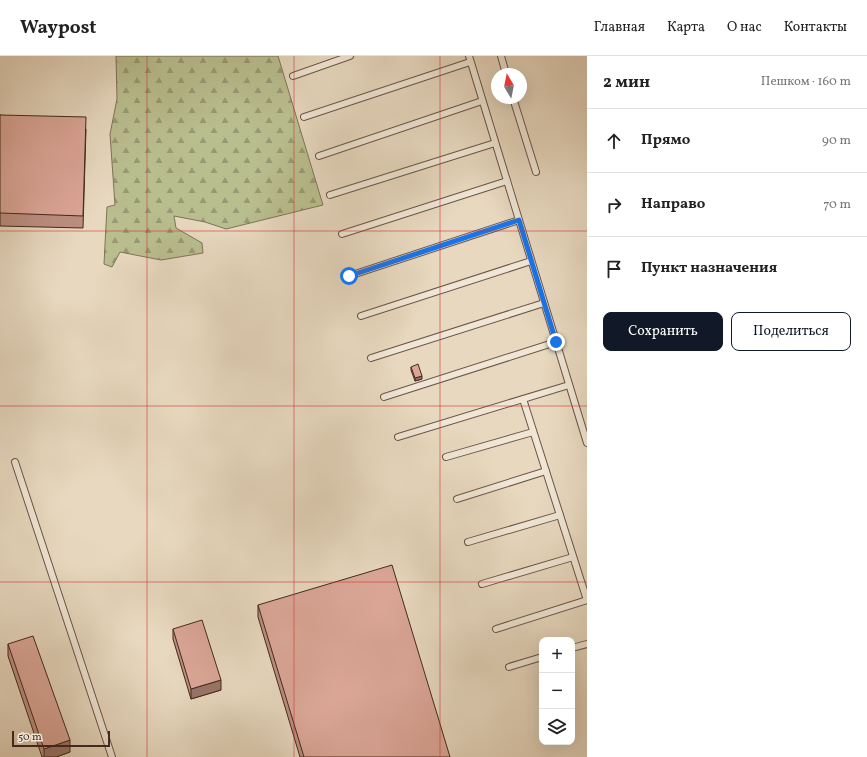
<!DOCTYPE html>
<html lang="ru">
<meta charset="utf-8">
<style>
:root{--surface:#fff;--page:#f6f6f6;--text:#222;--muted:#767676;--line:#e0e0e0;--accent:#111827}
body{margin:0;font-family:Vollkorn,serif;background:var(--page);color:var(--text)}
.controls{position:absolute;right:12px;bottom:12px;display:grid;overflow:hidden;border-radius:8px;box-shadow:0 4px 16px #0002}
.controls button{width:36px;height:36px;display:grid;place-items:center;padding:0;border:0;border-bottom:1px solid var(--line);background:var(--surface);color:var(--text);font:20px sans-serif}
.compass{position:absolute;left:491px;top:12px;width:36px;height:36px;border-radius:50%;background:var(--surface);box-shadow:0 4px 16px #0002;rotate:350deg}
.scale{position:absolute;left:12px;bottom:10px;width:98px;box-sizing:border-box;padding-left:4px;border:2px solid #43291e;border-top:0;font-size:11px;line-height:14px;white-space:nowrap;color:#43291e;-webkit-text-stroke:3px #efe6d5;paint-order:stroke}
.stop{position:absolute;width:12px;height:12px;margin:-9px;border:3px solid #1a73e8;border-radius:50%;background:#fff}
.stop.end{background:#1a73e8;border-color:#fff;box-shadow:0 1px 4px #0008}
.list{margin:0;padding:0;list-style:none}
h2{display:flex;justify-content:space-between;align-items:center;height:52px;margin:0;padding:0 16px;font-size:17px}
h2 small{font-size:13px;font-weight:400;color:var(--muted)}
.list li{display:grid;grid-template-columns:26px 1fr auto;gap:12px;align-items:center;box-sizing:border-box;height:64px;padding:0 16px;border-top:1px solid var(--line)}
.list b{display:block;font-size:15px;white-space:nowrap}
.list em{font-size:13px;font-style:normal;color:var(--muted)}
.actions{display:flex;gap:8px;padding:12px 16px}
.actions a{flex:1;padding:9px 0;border:1px solid var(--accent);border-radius:8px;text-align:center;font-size:14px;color:var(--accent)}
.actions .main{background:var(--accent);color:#fff}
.icon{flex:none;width:22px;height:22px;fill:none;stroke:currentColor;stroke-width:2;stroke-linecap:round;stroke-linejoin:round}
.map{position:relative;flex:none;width:587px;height:701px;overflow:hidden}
header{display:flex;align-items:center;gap:24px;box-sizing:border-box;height:56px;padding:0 20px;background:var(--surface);border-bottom:1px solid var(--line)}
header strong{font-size:19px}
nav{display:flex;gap:22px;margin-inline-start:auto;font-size:14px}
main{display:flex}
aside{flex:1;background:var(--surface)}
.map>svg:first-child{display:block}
</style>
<header>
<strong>Waypost</strong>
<nav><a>Главная</a><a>Карта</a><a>О нас</a><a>Контакты</a></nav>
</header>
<main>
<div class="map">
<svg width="587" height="701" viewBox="0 0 587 701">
<defs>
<pattern id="forest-firs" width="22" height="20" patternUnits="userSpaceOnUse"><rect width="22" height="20" fill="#b9be8f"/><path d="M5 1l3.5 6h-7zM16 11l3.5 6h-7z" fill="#989a74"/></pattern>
</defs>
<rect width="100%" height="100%" fill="#e7d8bf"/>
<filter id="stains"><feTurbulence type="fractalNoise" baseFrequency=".005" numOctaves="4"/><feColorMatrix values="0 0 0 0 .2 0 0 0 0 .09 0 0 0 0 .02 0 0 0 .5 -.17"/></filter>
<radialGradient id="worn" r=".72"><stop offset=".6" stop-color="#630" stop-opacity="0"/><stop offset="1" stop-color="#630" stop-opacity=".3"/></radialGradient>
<path fill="url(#forest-firs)" stroke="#7e7456" d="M116,0H278L323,149L226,173L205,166L174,160L176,172L202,187L203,197L161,204L120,196L112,211L104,208L107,151L115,149L110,78L117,43Z"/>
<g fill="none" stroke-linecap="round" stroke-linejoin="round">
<defs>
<g id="lane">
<path d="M469,0L587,387"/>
<path d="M501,0L506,18"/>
<path d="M293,20L350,0"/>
<path d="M513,42L536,116"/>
<path d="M304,61L470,6"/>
<path d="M319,100L482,45"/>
<path d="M330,139L495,87"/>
<path d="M342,178L507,125"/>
<path d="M349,220L519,164"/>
<path d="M361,260L531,205"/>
<path d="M371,302L544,247"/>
<path d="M384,341L556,286"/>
<path d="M523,343L587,544"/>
<path d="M398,381L569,329"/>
<path d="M446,401L533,376"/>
<path d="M15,406L112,701"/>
<path d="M457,443L546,415"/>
<path d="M468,486L560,459"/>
<path d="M482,528L573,501"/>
<path d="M496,573L587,544"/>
<path d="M572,592L587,588"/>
<path d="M509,611L542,601"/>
</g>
</defs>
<use href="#lane" stroke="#6c5546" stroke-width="8"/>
<use href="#lane" stroke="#efe6d5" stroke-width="6"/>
</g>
<g fill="#bc8f82" stroke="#43291e">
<path d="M0,59L86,73L83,172L0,170Z"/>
<path d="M411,311L422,323L415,325L411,314Z"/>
<path d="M258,549L450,701H300L258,561Z"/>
<path d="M173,573L221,634L191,643L173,583Z"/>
<path d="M8,588L70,696L56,701H42L8,600Z"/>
</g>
<g fill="#99746a" stroke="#43291e">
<path d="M422,320V323L415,325V322Z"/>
<path d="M221,624V634L191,643V633Z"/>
<path d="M70,684V696L56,701H44V693Z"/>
</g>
<g fill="#dba697" stroke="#43291e">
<path d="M0,59L86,61L83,160L0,157Z"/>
<path d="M418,308L422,320L415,322L411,311Z"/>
<path d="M392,509L450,701H304L258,549Z"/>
<path d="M202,564L221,624L191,633L173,573Z"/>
<path d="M33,580L70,684L44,693L8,588Z"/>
</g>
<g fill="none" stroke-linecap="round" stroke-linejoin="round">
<path stroke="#1a73e8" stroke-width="5" d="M349,220L519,164L556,286"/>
</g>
<path fill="none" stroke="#d62828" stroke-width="1" stroke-opacity="0.55" d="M147,0V701M294,0V701M440,0V701M0,175H587M0,350H587M0,526H587"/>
<rect width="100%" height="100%" filter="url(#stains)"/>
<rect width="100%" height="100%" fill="url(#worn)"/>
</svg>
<div class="controls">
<button>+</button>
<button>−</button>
<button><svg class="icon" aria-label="layers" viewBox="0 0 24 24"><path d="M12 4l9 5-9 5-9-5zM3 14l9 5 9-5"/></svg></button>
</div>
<svg class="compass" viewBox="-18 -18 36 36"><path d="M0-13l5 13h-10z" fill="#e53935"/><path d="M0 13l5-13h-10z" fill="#767676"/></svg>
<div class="scale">50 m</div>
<div class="stop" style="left:349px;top:220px"></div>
<div class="stop end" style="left:556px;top:286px"></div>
</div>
<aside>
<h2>2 мин<small>Пешком · 160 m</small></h2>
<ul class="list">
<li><svg class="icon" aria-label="ahead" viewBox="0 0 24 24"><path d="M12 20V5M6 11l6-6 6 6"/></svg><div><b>Прямо</b></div><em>90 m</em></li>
<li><svg class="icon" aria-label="right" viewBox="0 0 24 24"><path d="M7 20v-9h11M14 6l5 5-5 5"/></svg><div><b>Направо</b></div><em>70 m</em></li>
<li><svg class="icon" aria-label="arrive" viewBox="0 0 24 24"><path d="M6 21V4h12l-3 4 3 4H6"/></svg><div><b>Пункт назначения</b></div></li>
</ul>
<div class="actions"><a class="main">Сохранить</a><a>Поделиться</a></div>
</aside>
</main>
